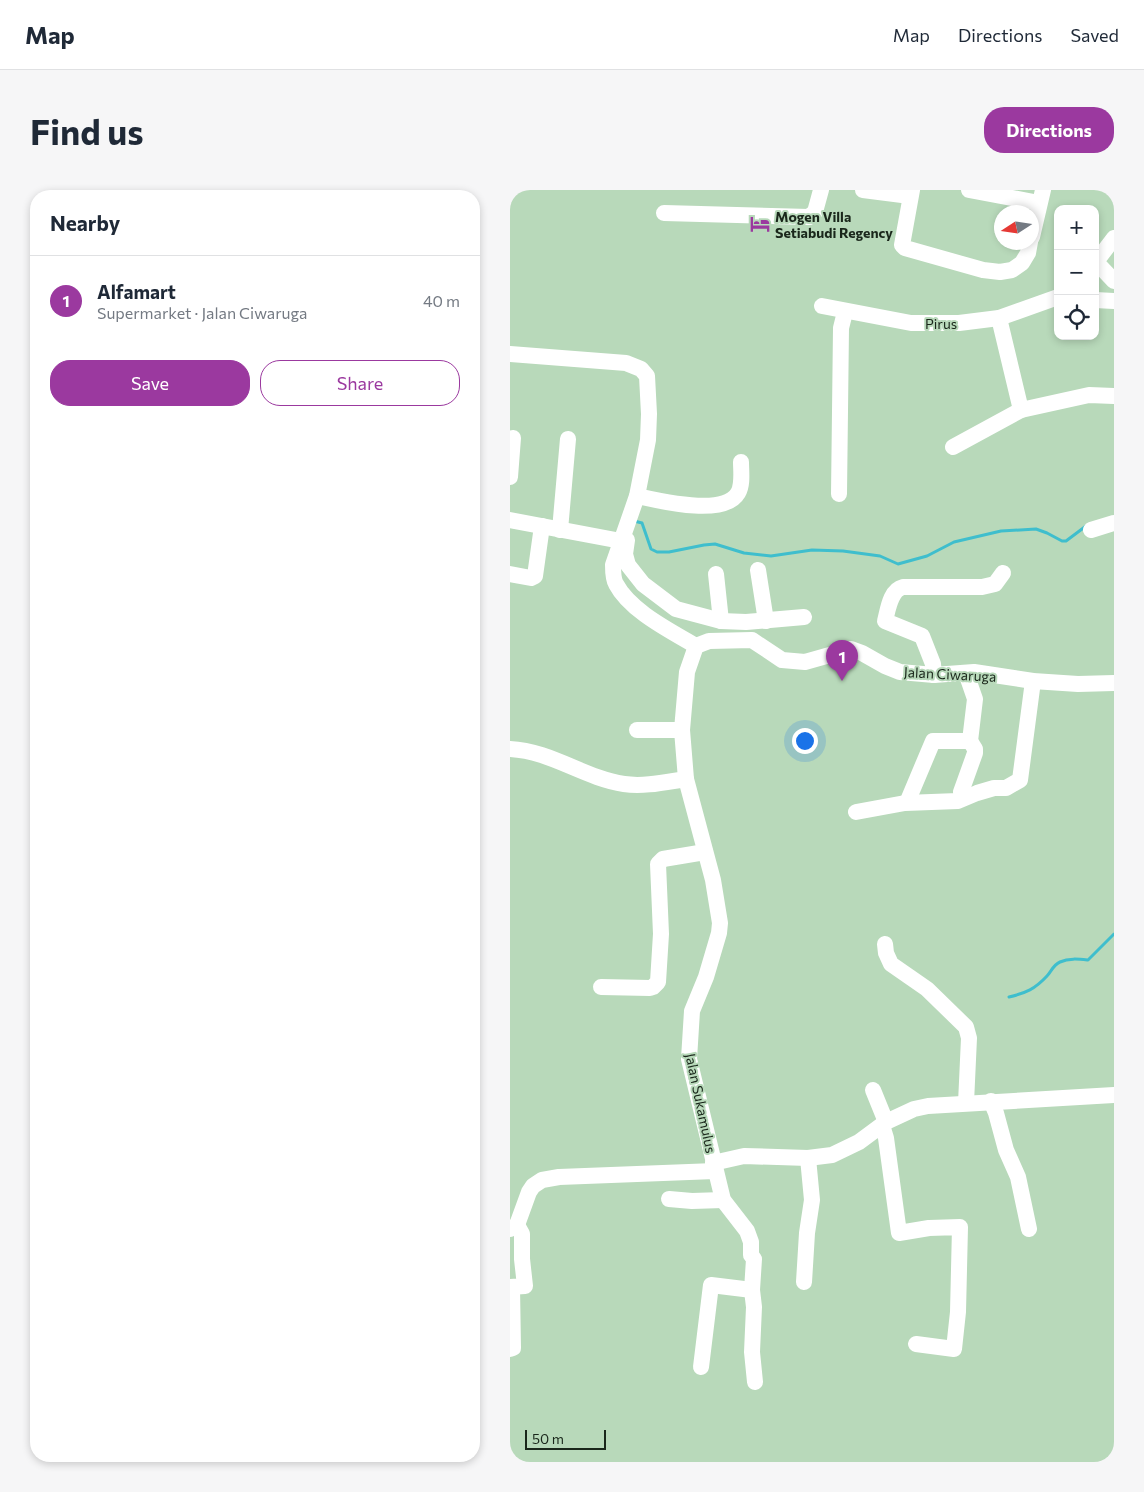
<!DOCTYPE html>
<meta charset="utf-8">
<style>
:root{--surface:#fff;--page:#f6f6f7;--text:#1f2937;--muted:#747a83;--line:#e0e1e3;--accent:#9b399f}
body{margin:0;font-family:Commissioner,sans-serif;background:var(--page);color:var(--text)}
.controls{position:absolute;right:15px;top:15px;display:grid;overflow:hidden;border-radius:10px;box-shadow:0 2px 8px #0003}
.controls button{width:45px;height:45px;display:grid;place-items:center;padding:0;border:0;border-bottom:1px solid var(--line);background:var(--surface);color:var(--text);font:25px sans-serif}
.compass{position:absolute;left:484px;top:15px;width:45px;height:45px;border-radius:50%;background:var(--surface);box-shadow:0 2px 8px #0003;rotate:258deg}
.scale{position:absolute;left:15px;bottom:12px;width:81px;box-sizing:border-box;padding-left:5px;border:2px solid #1a271b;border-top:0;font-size:14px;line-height:18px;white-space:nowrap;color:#1a271b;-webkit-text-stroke:4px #b8d9ba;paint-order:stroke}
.you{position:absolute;left:294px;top:550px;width:18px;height:18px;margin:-12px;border:4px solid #fff;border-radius:50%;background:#1a73e8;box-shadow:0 0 0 8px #1a73e833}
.badge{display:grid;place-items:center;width:32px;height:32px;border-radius:50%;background:var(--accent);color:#fff;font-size:16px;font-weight:700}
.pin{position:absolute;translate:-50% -41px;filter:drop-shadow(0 1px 2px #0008)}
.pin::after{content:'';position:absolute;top:26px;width:18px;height:15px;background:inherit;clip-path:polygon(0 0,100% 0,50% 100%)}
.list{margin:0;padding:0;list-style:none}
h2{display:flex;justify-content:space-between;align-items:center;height:65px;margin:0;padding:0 20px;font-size:21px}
h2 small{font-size:16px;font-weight:400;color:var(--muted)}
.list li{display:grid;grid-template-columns:32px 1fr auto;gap:15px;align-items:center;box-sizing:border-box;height:90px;padding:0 20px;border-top:1px solid var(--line)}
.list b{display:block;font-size:19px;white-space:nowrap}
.list p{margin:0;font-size:16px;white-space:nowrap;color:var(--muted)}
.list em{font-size:16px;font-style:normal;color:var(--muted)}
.actions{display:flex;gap:10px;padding:15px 20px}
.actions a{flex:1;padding:11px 0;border:1px solid var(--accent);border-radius:20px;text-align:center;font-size:18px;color:var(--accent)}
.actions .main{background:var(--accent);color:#fff}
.icon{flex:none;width:28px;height:28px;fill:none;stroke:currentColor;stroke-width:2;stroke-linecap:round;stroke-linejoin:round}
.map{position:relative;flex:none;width:604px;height:1272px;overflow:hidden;border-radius:20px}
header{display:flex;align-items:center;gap:30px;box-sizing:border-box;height:70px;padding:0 25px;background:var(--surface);border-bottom:1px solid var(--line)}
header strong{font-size:24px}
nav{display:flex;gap:28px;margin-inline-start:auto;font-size:18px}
.intro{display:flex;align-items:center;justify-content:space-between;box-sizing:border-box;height:120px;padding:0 30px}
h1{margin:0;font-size:35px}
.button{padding:12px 22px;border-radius:20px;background:var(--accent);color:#fff;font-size:18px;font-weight:700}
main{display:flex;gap:30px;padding:0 30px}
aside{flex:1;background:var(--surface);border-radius:20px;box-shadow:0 2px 8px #0003}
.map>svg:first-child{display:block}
</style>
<header>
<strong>Map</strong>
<nav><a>Map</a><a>Directions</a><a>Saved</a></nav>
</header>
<div class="intro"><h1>Find us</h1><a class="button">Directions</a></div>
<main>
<aside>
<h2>Nearby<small></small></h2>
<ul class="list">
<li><span class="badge">1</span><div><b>Alfamart</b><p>Supermarket · Jalan Ciwaruga</p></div><em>40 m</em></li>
</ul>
<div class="actions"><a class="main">Save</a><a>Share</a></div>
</aside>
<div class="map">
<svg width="604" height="1272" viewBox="0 0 604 1272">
<rect width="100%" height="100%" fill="#b8d9ba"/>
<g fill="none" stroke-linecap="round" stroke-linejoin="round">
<g stroke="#3fbecd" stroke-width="3">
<path d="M124,331L132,333L141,359L147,362H159L194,355L205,354L234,363L261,366L302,360L333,361L370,366L388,374L417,366L444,352L491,341L526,339L537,343L552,351H556L576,336"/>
<path d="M499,807C516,803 525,799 537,786C541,782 543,775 550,772C559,768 568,769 578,770L604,744"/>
</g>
<g stroke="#fff" stroke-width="16">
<path d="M353,0L400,6"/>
<path d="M402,0L392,55L395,58L473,80L490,82L502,80L512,73L518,63L520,52"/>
<path d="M459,0L529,13"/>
<path d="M154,23L299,27L305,22L311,0"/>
<path d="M522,47L533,0"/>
<path d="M586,72L604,91"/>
<path d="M585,73L604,48"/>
<path d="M585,110L604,111"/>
<path d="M312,116L401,133H449L489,128L548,107"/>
<path d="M489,128L511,220"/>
<path d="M0,164L116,173L131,179L137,186L139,224L138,250L127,306L103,375C103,382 103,389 106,394C120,421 161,441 186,456"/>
<path d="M443,257L511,220L579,205L604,206"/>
<path d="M0,287L3,248"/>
<path d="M329,304L331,138L335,122"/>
<path d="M127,306C150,311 214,327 228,303C233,295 231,281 231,272"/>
<path d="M0,330L111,351"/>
<path d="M50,340L58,249"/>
<path d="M581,340L604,333"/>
<path d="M117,350L115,364L118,375L133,394L166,419L211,431L236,432L294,427"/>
<path d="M248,380L256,431"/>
<path d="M0,384L21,388L25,386L32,336"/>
<path d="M206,384L211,431"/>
<path d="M424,485L423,474L412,446L375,431C378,420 380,400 393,397H472L485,394L493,383"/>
<path d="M127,540H172"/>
<path d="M0,559C41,561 74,588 114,594C134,597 156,592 176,589L172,540L177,482L186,456L199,451L242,450L272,470L295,472L341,459L352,463L375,476L390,482L424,485L464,482L523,491L568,494L604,493"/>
<path d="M176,589L203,690L210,733L209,743L196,787L182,821L179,869L213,1010L237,1041L241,1052V1065L244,1069L242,1100L244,1117L242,1162L245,1192"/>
<path d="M451,602L465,563V559L460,551"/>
<path d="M399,608L423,551H460L465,509L456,483"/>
<path d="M346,622L395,613L448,611L467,603L484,598H496L510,590L523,491"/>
<path d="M375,754L376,763L381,774L417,799L456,837L459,848L456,913"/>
<path d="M91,797L140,798L143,797L148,792L151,744L148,674L153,669L195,662"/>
<path d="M363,900L376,932"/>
<path d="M481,911L486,923L496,960L508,987L519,1039"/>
<path d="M372,935L376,948L389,1043L419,1038L450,1037L448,1122L444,1159L406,1154"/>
<path d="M203,973L234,966L298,968L322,965L349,952L376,932L404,919L418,916L604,905"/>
<path d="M159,1009L182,1011L213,1010"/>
<path d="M0,1039L7,1035L19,1002L23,996L32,990L49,987L205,981"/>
<path d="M294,1092L297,1043L302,1010L298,968"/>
<path d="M0,1097L15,1096L12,1069V1044L7,1035"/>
<path d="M0,1159L3,1158L2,1097"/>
<path d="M191,1177L201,1095L242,1100"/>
</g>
</g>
<defs>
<symbol id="hotel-bare" viewBox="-9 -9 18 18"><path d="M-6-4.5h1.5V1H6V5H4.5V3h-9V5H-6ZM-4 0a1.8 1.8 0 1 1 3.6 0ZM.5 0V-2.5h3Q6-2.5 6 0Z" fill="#9b399f" stroke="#b8d9ba" stroke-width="2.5" paint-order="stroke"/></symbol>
</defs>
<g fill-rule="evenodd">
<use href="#hotel-bare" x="236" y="20" width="28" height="28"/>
</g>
<g text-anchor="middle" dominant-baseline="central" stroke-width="4" stroke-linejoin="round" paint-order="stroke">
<g font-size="14" font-weight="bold" fill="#1a271b" stroke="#b8d9ba" text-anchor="start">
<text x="265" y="26">Mogen Villa<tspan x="265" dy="16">Setiabudi Regency</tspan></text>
</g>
<g font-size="14" fill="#1a271b" stroke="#b8d9ba">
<text x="431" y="133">Pirus</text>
<text transform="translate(440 484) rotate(3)">Jalan Ciwaruga</text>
<text transform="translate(191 913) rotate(78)">Jalan Sukamulus</text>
</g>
</g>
</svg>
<div class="controls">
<button>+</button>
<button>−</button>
<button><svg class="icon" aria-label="locate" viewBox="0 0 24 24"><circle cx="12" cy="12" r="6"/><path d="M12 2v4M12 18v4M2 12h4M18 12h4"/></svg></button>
</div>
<svg class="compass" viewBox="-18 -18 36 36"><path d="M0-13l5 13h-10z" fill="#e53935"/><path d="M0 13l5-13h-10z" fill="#747a83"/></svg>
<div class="scale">50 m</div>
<div class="you"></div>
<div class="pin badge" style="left:332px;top:491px">1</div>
</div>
</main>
